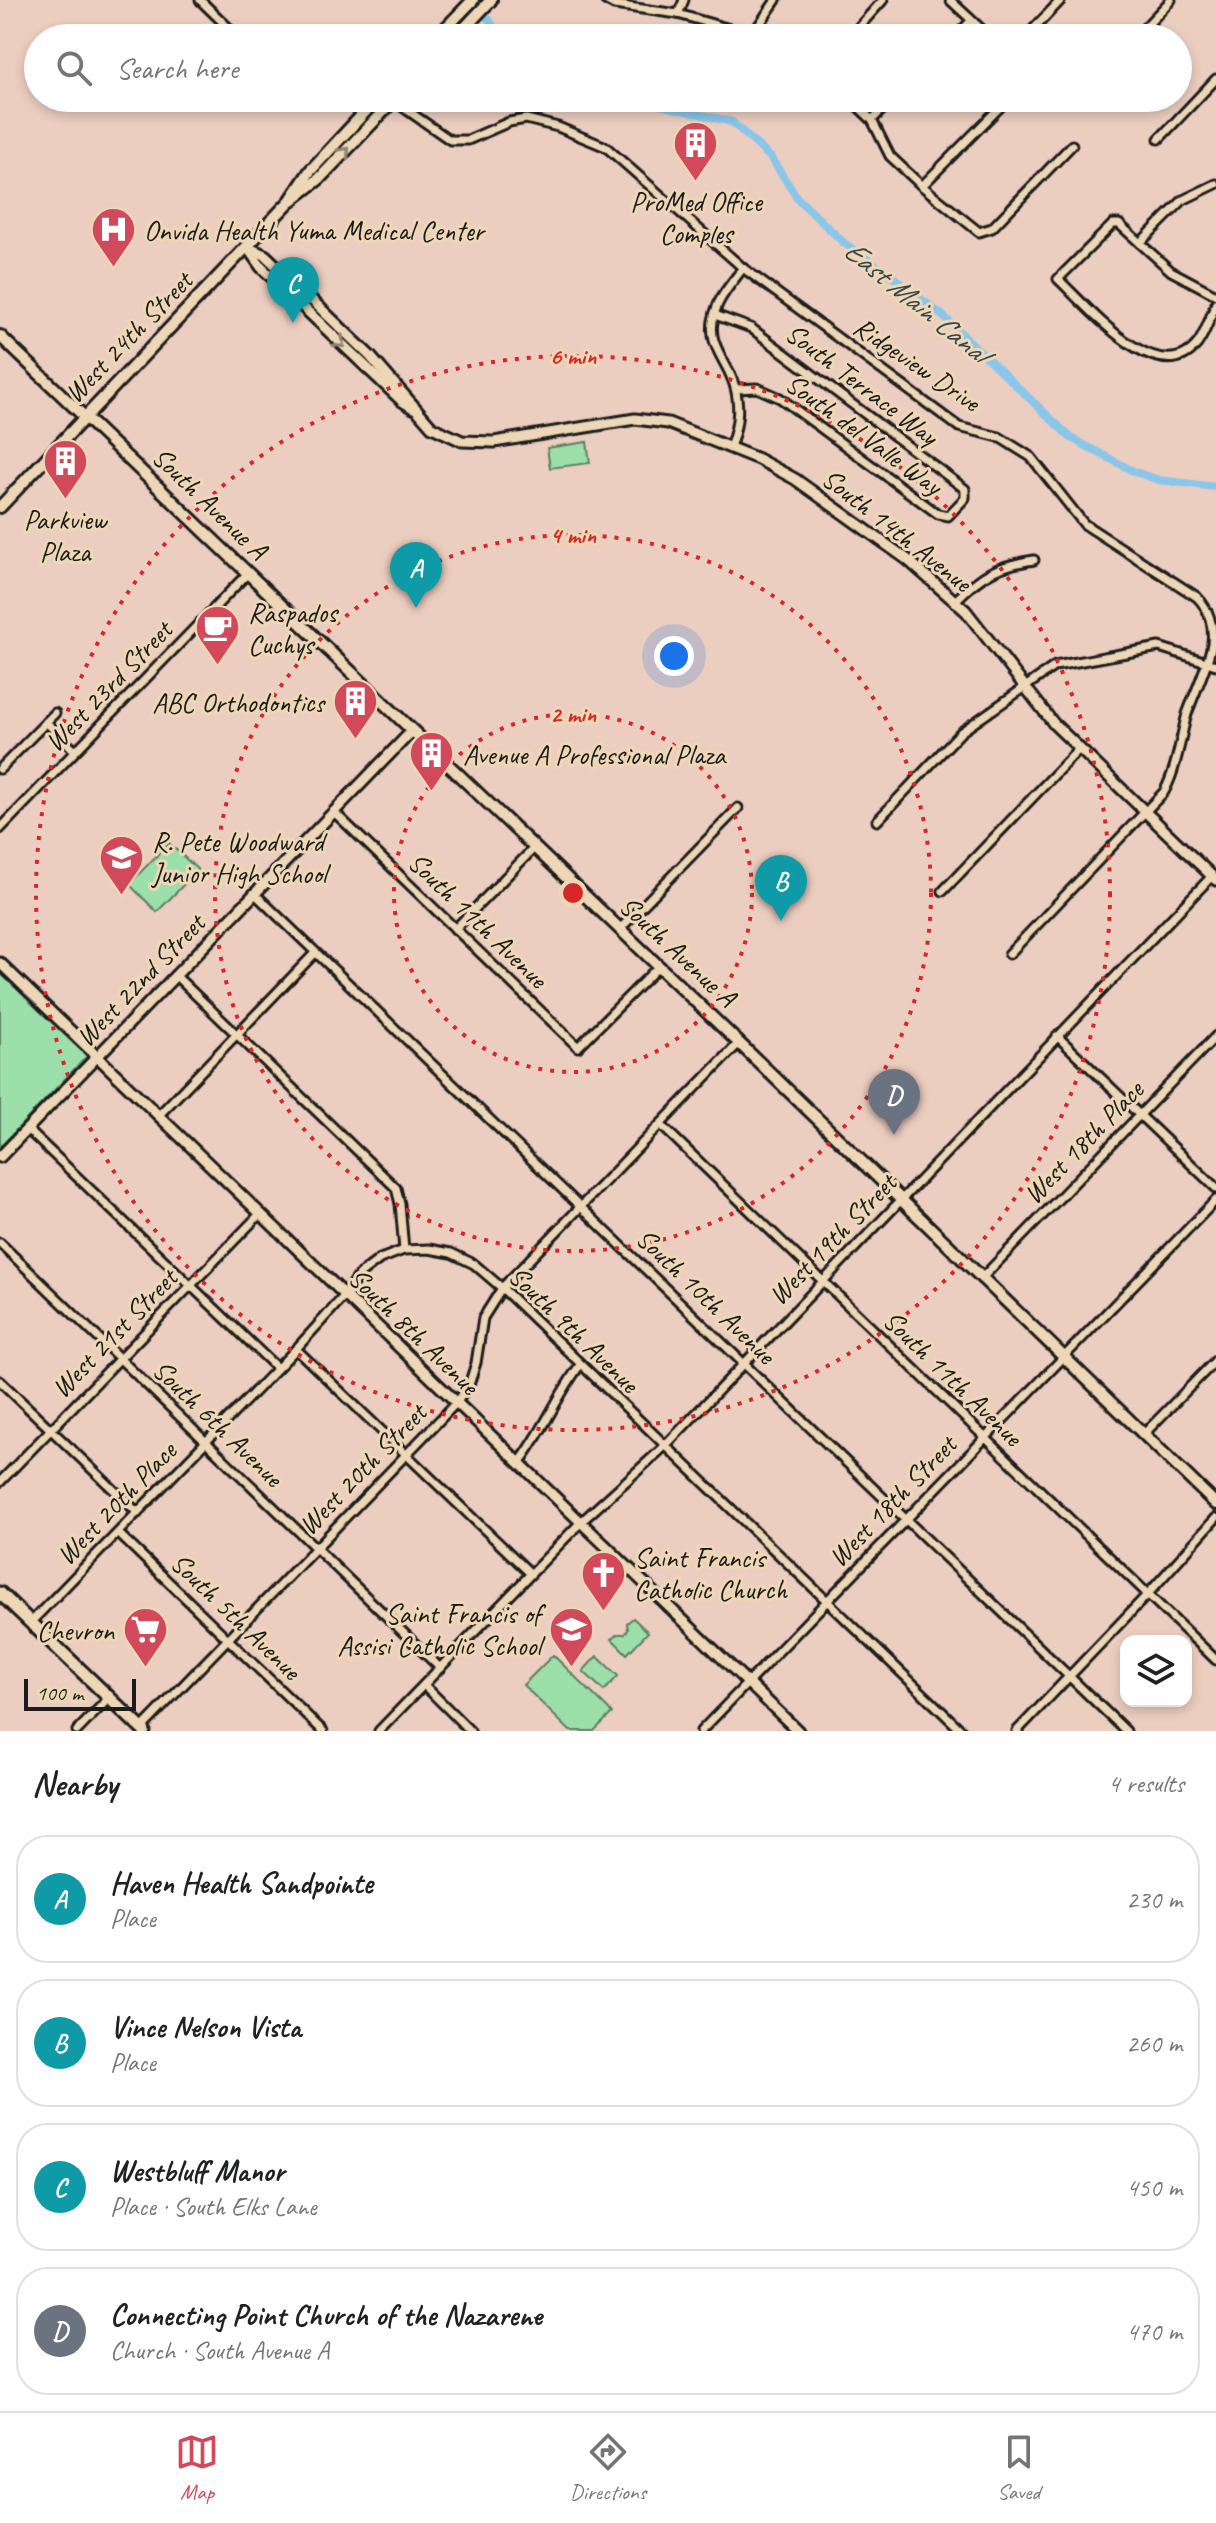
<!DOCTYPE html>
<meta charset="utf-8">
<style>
:root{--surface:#fff;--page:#f2f2f2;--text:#202124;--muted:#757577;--line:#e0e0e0;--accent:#d1495b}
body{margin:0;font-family:Caveat,sans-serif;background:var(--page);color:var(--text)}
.controls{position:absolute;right:24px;bottom:24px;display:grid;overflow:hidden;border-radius:16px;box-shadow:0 4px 12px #0003}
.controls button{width:72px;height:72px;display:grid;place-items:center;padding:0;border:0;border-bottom:2px solid var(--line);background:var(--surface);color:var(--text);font:40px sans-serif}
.scale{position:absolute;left:24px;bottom:20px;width:112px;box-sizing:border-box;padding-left:8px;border:4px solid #1c1c1c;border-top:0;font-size:22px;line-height:28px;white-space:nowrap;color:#1c1c1c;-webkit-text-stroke:6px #edd7b6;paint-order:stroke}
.you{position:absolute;left:674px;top:656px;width:28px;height:28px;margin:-20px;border:6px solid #fff;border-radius:50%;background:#1a73e8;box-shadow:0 0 0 12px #1a73e833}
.badge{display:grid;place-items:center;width:52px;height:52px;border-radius:50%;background:var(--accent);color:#fff;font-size:26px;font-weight:700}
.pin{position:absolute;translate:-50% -66px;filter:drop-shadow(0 2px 4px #0008)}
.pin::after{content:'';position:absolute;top:42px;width:28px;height:24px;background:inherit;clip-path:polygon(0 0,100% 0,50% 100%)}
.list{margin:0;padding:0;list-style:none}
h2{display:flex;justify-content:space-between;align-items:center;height:104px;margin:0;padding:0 32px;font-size:34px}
h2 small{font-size:26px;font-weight:400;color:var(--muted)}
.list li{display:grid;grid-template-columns:52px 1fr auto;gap:24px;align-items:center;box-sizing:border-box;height:128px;margin:0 16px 16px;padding:0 16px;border:2px solid var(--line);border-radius:32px}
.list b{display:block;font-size:30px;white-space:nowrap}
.list p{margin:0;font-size:26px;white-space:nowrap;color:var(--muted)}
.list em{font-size:26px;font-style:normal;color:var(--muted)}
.icon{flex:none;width:44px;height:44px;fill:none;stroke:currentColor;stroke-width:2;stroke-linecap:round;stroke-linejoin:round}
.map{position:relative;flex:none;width:1216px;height:1731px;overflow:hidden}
.search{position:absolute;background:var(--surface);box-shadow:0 4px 12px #0003;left:24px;right:24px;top:24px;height:88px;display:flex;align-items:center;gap:20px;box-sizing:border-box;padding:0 28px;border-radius:44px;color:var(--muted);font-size:30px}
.sheet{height:680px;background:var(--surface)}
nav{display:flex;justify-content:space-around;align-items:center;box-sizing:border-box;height:112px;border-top:2px solid var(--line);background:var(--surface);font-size:22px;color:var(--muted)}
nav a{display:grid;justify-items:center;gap:4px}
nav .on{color:var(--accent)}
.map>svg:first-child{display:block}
</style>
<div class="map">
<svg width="1216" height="1731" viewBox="0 0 1216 1731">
<rect width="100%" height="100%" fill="#eccec0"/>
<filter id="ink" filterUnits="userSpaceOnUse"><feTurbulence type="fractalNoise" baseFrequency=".0125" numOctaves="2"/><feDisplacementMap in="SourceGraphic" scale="16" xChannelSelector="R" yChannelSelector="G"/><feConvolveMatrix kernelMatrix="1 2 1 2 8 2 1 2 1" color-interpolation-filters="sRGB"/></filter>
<g filter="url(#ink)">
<g fill="#9ddfaa" stroke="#5c7e63" stroke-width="2">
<path d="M587,442L590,463L550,468L547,448Z"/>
<path d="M169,843L198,870L157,912L129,884Z"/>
<path d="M0,973L87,1056L0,1147Z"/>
<path d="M633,1618L648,1632L627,1654L612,1639L617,1634H624L628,1630L627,1623Z"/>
<path d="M553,1655L612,1713L594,1731H570L523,1685Z"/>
<path d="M597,1656L618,1676L604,1691L583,1671Z"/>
</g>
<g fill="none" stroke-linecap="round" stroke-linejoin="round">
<g stroke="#89c6e9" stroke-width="8">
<path d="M476,0L501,38"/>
<path d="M631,98L732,122L771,158L798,199L844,243L889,274L943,316L1071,438L1135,472L1159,480L1216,487"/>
</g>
<defs>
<g id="minor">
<path d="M200,0L239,38"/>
<path d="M605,0L614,5L678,14L761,38"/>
<path d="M950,0L991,38"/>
<path d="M678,14L684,0"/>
<path d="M753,34L776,0"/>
<path d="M849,38L883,0"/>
<path d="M954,38L971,21"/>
<path d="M1025,38L1061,0"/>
<path d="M1135,38L1171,0"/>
<path d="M849,98L872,120L890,156L922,186L979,232L992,228L1072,145"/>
<path d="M394,101L450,140H468L509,122L526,119L558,127L606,147L743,268L959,427L999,437L1031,457L1084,524L1197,597C1209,609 1214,626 1212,643C1209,663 1194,694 1187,714C1180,740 1177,768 1164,792L1009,954"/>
<path d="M872,120L894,98"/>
<path d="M1159,139L1216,79"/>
<path d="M922,186L1009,98"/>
<path d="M1140,243L1183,200L1216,184"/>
<path d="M1216,295L1171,271L1119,224H1113L1058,279C1086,305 1159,394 1198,343C1206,332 1211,315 1216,303"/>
<path d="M715,315L751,328L965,489V498L948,516L938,514L780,398L757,388L736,389"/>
<path d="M730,447C737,429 740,411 736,392C730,358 700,346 718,304C724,291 735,279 743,268"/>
<path d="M956,600C983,573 997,566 1034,560"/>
<path d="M46,722L75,751"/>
<path d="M0,769L55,713"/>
<path d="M334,812L578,1047L658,967"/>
<path d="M877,821L961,732L1055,666L1159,647L1216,665"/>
<path d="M0,829L248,573"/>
<path d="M943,891L1079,749"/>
<path d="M254,893L1126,1731"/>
<path d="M455,929L534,848"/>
<path d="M620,929L738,808"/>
<path d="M176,976L396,1188L400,1204L404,1250"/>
<path d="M1057,1036L1216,1188"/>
<path d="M158,1116L315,953"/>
<path d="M661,1125L1216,1660"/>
<path d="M27,1129L277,1368"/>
<path d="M0,1243L440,1668"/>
<path d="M981,1279L1216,1036"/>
<path d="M296,1349L530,1573"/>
<path d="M0,1381L138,1513"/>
<path d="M1143,1435L1216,1360"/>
<path d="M519,1463C543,1432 557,1396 580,1365"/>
<path d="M0,1482L260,1214"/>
<path d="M119,1534L323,1731"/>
<path d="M30,1623L296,1349L345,1295L360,1274L380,1259L404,1250L429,1249L451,1253L474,1264L502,1288L962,1731"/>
<path d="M424,1685L470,1731"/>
<path d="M141,1729L457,1402L469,1385L476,1363L483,1318L502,1288L739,1043"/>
<path d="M77,1731L109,1698"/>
<path d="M379,1731L581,1522L665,1446L1212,876"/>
<path d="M701,1731L1216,1200"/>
<path d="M1017,1731L1148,1594L1216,1518"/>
</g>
<g id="tertiary">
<path d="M247,247L265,255L370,356L432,427L462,441L494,442L635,419L668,423L758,459L795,479L908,560L966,611L1054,724L1216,880"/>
<path d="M247,247L261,267L402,401L413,408"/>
<path d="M0,963L798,1731"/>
<path d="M0,1157L412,731"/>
</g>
<g id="secondary">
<path d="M436,38L473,0"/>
<path d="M455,38L491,0"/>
<path d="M292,200L319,179L396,98"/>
<path d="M0,336L739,1043L1216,1504"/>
<path d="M0,507L290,201L310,171L378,98"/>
</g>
<path id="primary" d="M0,1593L144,1731"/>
</defs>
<use href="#minor" stroke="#1c1c1c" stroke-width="13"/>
<use href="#tertiary" stroke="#1c1c1c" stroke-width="15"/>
<use href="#secondary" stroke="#1c1c1c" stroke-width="16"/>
<use href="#primary" stroke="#1c1c1c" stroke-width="17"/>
<use href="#minor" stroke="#edd7b6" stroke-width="7"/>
<use href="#tertiary" stroke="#edd7b6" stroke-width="9"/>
<use href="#secondary" stroke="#edd7b6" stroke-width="10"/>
<use href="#primary" stroke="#edd7b6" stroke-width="11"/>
</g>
<defs><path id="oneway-chevron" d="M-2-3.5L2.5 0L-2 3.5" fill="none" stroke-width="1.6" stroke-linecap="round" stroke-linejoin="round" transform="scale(2)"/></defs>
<g stroke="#8f8371">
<use href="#oneway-chevron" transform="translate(345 152) rotate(-47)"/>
<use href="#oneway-chevron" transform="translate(340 343) rotate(44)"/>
</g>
</g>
<g fill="none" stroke="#d62828" stroke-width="4" stroke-dasharray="4 8">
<circle cx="573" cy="893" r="179"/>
<circle cx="573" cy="893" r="358"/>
<circle cx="573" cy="893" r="537"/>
</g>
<defs>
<symbol id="building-pin" viewBox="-11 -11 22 30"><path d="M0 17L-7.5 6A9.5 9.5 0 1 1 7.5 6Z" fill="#d1495b" stroke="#edd7b6"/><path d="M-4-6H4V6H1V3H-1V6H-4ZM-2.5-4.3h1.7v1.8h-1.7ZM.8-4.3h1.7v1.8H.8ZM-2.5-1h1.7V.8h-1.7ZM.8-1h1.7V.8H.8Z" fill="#fff"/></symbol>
<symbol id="hospital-pin" viewBox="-11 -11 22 30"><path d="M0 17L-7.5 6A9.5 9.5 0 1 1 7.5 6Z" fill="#d1495b" stroke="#edd7b6"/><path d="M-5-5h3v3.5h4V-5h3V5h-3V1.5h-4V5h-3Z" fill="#fff"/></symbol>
<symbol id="cafe-pin" viewBox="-11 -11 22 30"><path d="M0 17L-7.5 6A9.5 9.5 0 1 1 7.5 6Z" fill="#d1495b" stroke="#edd7b6"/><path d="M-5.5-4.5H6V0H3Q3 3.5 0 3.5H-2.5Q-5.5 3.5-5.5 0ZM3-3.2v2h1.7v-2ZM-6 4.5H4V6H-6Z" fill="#fff"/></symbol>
<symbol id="school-pin" viewBox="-11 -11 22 30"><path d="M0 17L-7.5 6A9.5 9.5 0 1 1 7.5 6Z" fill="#d1495b" stroke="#edd7b6"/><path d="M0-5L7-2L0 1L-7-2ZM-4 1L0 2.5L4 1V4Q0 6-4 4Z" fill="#fff"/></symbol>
<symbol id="church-pin" viewBox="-11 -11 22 30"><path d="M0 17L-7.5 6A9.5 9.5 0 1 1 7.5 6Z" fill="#d1495b" stroke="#edd7b6"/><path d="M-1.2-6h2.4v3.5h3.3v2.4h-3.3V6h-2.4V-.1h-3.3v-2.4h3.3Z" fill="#fff"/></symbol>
<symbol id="supermarket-pin" viewBox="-11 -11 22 30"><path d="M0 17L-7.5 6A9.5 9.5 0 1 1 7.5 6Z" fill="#d1495b" stroke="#edd7b6"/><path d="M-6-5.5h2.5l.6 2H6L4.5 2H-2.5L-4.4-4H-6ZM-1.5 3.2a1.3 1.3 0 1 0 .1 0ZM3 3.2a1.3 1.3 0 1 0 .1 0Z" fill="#fff"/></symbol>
</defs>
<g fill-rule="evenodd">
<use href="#building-pin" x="670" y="118" width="51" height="69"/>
<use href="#hospital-pin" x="88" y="204" width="51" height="69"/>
<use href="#building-pin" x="40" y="436" width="51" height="69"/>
<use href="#cafe-pin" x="192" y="602" width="51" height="69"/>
<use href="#building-pin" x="330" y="676" width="51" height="69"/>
<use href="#building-pin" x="406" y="728" width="51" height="69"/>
<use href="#school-pin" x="96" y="832" width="51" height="69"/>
<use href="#church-pin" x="578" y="1548" width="51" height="69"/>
<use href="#school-pin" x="546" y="1604" width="51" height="69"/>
<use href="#supermarket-pin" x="120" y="1604" width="51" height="69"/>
</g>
<g text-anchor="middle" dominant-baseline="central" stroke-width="6" stroke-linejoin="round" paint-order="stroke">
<g font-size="28" fill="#1c1c1c" stroke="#edd7b6" text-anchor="start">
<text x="696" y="201" text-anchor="middle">ProMed Office<tspan x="696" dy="32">Comples</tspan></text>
<text x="144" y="230">Onvida Health Yuma Medical Center</text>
<text x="65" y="519" text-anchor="middle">Parkview<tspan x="65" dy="32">Plaza</tspan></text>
<text x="248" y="612">Raspados<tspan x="248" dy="32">Cuchys</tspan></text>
<text x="324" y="702" text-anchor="end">ABC Orthodontics</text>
<text x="463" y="754">Avenue A Professional Plaza</text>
<text x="152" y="841">R. Pete Woodward<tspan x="152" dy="32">Junior High School</tspan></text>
<text x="634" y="1557">Saint Francis<tspan x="634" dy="32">Catholic Church</tspan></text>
<text x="541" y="1613" text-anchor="end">Saint Francis of<tspan x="541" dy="32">Assisi Catholic School</tspan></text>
<text x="114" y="1630" text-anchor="end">Chevron</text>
</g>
<g font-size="28" fill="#1c1c1c" stroke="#edd7b6">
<text transform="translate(128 337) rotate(-46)">West 24th Street</text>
<text transform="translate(917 364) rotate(34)">Ridgeview Drive</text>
<text transform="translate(862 384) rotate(37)">South Terrace Way</text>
<text transform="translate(864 434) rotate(36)">South del Valle Way</text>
<text transform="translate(210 503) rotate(44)">South Avenue A</text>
<text transform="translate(897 530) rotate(38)">South 14th Avenue</text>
<text transform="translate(108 686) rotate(-46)">West 23rd Street</text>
<text transform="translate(478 920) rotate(44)">South 11th Avenue</text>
<text transform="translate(678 951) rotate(43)">South Avenue A</text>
<text transform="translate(140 980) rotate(-46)">West 22nd Street</text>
<text transform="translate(1083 1142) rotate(-46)">West 18th Place</text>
<text transform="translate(832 1239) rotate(-46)">West 19th Street</text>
<text transform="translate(706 1296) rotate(44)">South 10th Avenue</text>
<text transform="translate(574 1329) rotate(44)">South 9th Avenue</text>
<text transform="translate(414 1331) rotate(44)">South 8th Avenue</text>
<text transform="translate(114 1333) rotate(-46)">West 21st Street</text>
<text transform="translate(953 1378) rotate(44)">South 11th Avenue</text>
<text transform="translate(218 1423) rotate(44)">South 6th Avenue</text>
<text transform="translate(362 1469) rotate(-46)">West 20th Street</text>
<text transform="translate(892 1501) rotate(-46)">West 18th Street</text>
<text transform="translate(116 1503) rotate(-46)">West 20th Place</text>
<text transform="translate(236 1616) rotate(44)">South 5th Avenue</text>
</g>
<g font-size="30" font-style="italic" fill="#37464f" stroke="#edd7b6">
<text transform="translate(916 301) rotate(39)">East Main Canal</text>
</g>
</g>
<circle cx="573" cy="893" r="12" fill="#d62828" stroke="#edd7b6" stroke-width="4"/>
<g font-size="24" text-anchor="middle" font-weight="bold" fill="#d62828" stroke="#edd7b6" stroke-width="6" stroke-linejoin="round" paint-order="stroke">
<text x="573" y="364">6 min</text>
<text x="573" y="543">4 min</text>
<text x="573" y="722">2 min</text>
</g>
</svg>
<div class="controls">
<button><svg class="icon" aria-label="layers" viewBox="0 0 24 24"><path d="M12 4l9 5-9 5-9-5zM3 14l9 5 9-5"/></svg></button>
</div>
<div class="scale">100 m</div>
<div class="you"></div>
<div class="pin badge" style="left:416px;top:608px;background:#0f9aa8">A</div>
<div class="pin badge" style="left:781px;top:921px;background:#0f9aa8">B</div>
<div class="pin badge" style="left:293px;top:323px;background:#0f9aa8">C</div>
<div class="pin badge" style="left:894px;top:1135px;background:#6b7280">D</div>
<div class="search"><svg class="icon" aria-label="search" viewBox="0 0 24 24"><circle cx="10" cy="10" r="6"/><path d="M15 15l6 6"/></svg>Search here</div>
</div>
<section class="sheet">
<h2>Nearby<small>4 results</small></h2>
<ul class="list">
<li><span class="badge" style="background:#0f9aa8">A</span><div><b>Haven Health Sandpointe</b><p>Place</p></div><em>230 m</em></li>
<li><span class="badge" style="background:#0f9aa8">B</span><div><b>Vince Nelson Vista</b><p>Place</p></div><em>260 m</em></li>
<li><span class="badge" style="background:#0f9aa8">C</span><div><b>Westbluff Manor</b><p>Place · South Elks Lane</p></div><em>450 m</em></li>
<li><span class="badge" style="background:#6b7280">D</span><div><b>Connecting Point Church of the Nazarene</b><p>Church · South Avenue A</p></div><em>470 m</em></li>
</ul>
</section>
<nav>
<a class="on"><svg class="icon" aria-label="map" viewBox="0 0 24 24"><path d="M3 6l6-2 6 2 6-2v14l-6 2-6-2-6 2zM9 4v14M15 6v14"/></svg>Map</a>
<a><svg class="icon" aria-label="directions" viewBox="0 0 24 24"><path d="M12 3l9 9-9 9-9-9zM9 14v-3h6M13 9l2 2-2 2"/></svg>Directions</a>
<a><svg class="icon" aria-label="saved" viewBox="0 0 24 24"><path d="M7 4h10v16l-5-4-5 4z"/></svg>Saved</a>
</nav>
